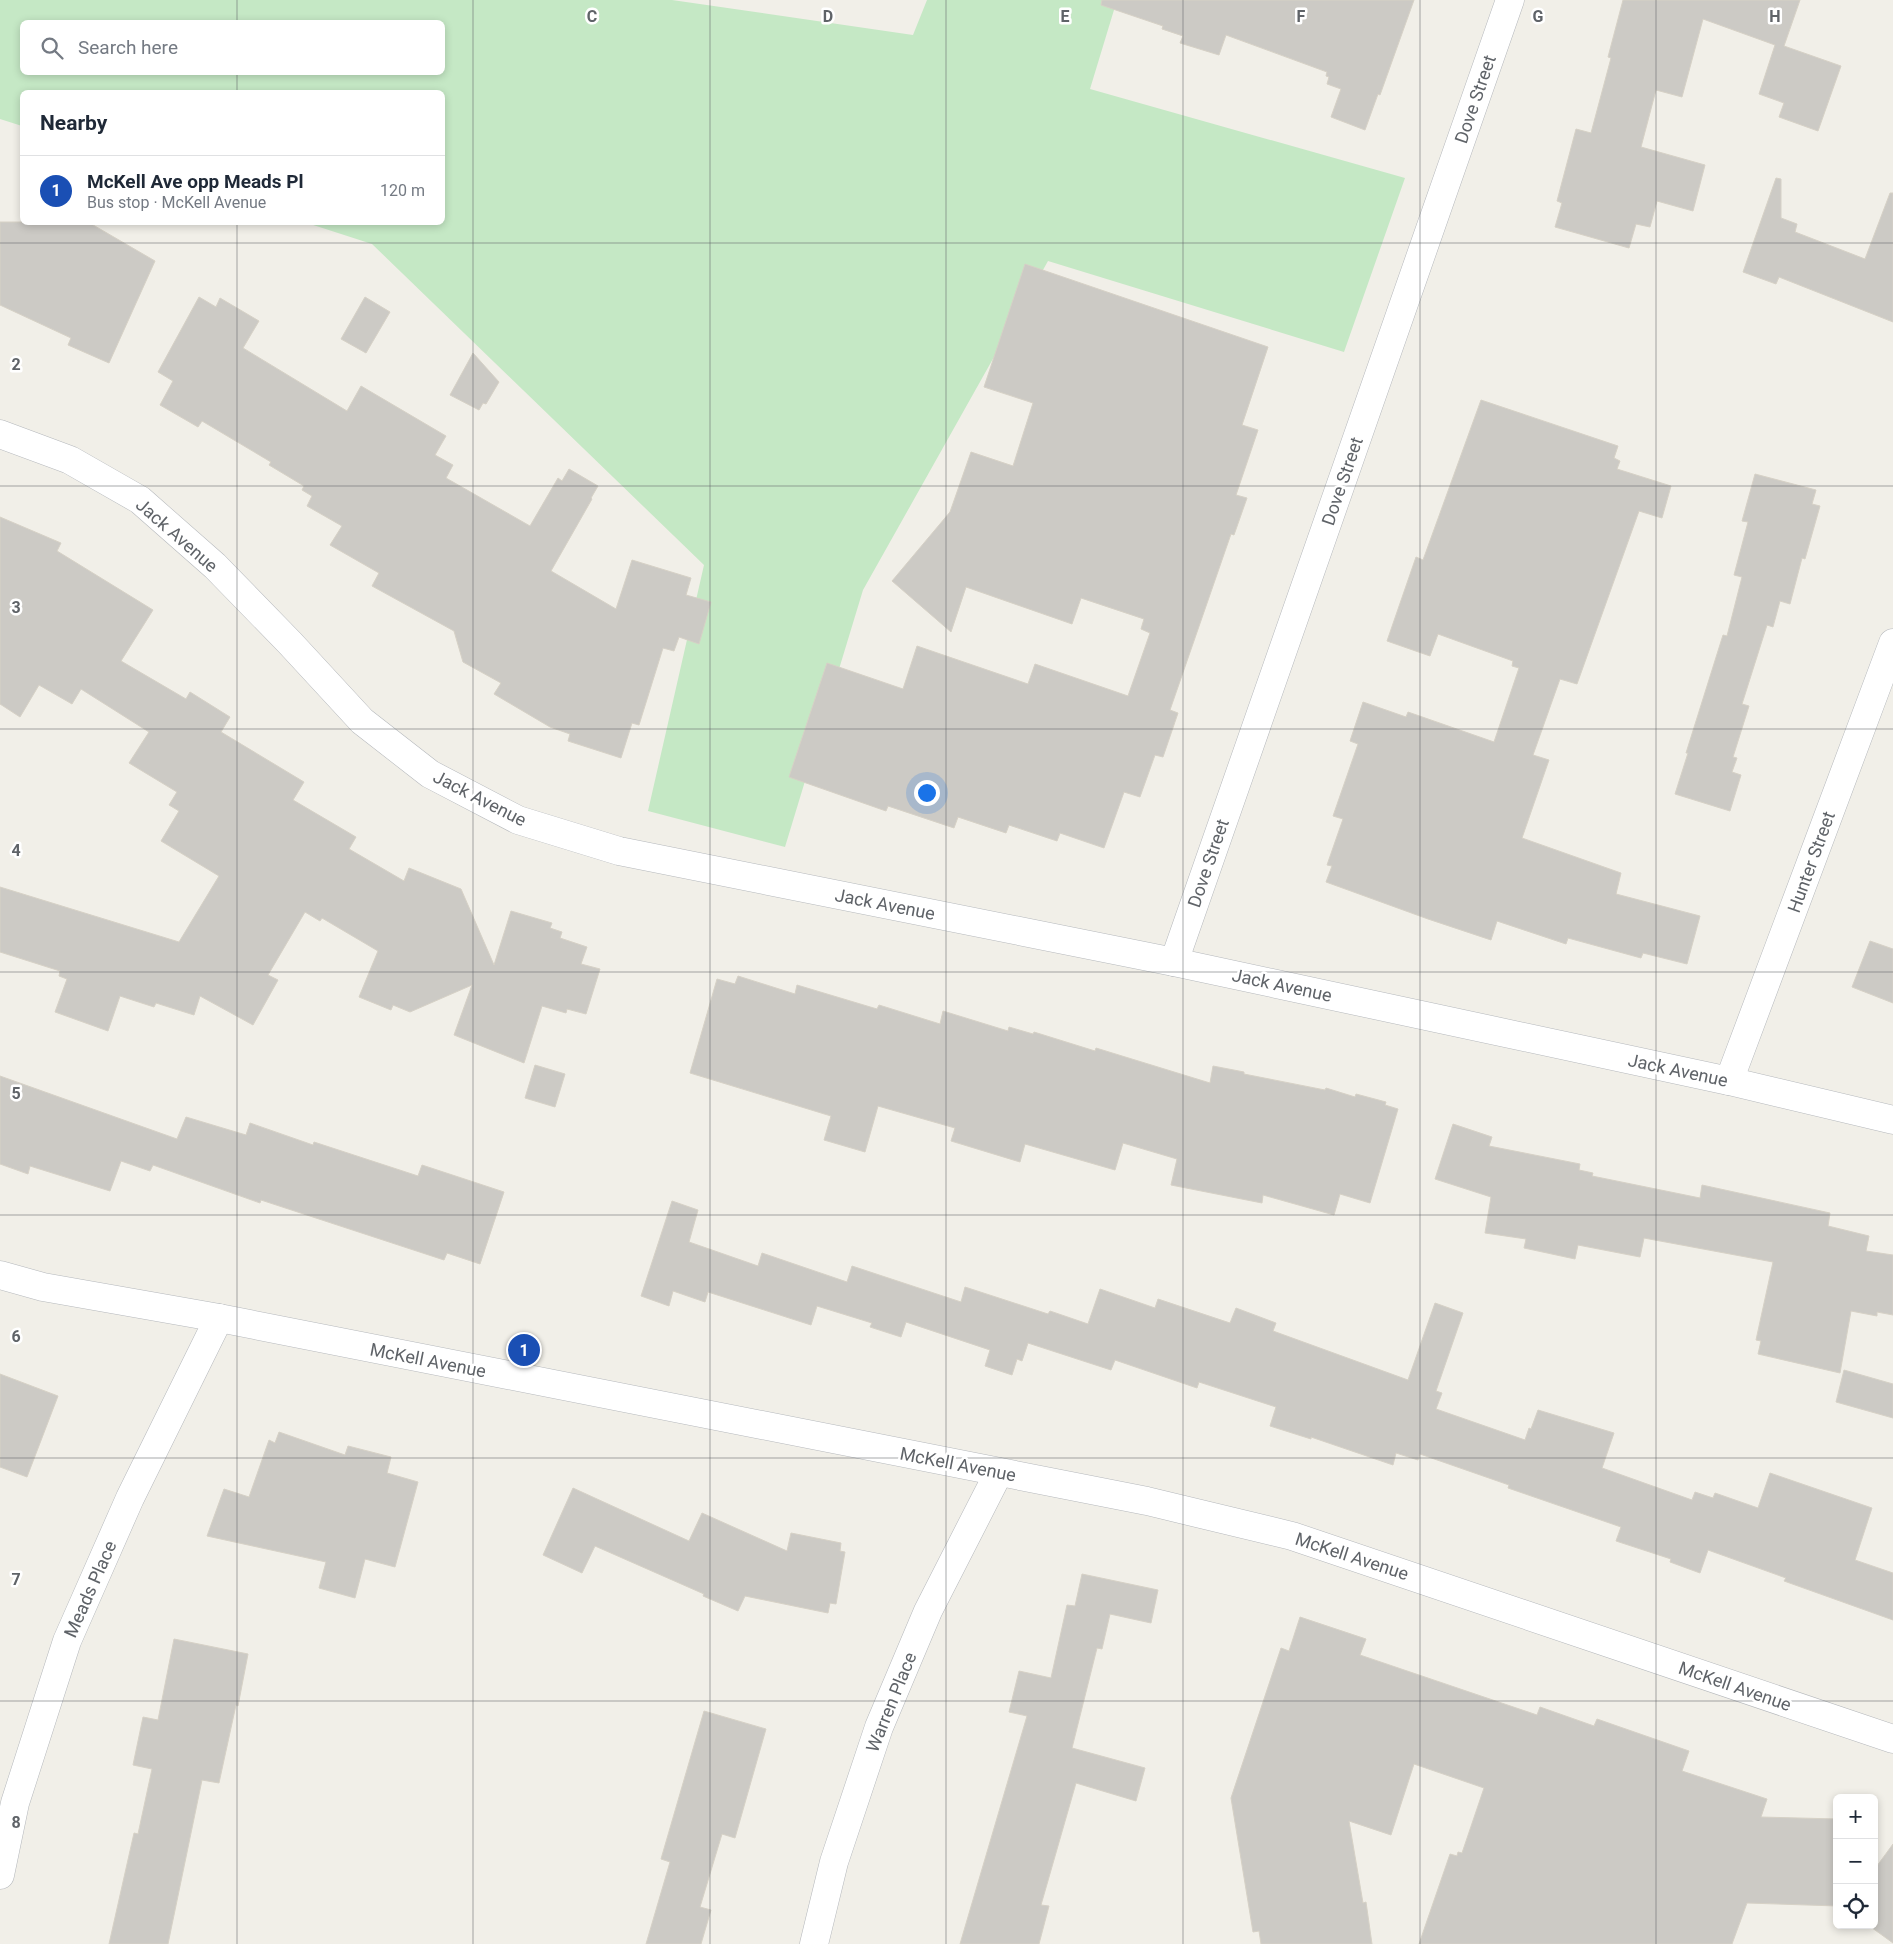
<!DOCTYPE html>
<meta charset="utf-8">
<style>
:root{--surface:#fff;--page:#f6f6f7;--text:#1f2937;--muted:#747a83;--line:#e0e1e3;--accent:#ea580c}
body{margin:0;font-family:Roboto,sans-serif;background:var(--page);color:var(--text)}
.controls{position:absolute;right:15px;bottom:15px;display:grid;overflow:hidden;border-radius:8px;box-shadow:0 2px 8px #0003}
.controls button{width:45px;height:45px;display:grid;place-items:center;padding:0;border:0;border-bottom:1px solid var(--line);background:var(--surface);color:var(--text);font:25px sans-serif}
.you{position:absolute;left:926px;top:792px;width:18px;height:18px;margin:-12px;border:4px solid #fff;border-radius:50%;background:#1a73e8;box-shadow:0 0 0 8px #1a73e833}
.badge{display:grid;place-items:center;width:32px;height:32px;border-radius:50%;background:var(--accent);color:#fff;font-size:16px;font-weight:700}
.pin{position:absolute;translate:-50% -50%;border:2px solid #fff;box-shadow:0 1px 5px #0006}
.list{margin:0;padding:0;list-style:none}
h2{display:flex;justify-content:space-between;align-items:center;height:65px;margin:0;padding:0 20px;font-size:21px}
h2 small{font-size:16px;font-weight:400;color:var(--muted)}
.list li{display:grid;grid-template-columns:32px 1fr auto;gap:15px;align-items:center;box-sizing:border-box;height:70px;padding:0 20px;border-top:1px solid var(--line)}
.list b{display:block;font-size:19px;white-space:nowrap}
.list p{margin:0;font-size:16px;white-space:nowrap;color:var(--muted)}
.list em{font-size:16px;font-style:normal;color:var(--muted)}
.icon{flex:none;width:28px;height:28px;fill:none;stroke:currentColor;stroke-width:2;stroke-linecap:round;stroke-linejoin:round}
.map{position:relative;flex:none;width:1893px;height:1944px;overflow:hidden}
.search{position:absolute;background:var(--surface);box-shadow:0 2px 8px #0003;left:20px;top:20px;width:425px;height:55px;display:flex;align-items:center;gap:12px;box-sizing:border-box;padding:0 18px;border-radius:8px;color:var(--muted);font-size:19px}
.panel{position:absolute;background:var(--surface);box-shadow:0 2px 8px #0003;left:20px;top:90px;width:425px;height:135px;border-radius:8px}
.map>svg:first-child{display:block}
</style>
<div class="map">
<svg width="1893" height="1944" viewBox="0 0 1893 1944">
<rect width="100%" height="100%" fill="#f1efe8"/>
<path fill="#c5e8c5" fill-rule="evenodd" d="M0,0H672L913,35L927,0H1117L1090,89L1405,178L1344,352L1048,261L863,590L785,847L648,811L704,565L372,244L307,223L442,222V92H22V126L0,119ZM22,22H442V72H22Z"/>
<g fill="#cccac5" stroke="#d6d1c6">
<path d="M1102,0H1414L1380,95L1378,94L1365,130L1331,117L1341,89L1327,84L1329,77L1326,76L1327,72L1226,35L1219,55L1180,43L1183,36L1162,29L1163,26L1101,5Z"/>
<path d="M1623,0H1800L1784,46L1841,66L1818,131L1779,117L1784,103L1759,94L1775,45L1703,19L1682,97L1656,90L1641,147L1705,165L1693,211L1657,201L1650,227L1636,224L1629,248L1555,227L1562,203L1557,201L1576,129L1591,133L1611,58L1608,57Z"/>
<path d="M1776,178L1781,179V218L1797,224L1795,232L1865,259L1890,193H1893V322L1779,277L1776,284L1743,272Z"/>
<path d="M0,222H88L155,261L109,363L68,345L71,338L0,305Z"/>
<path d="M1025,264L1268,347L1242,425L1258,430L1236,495L1247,498L1234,535L1231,534L1170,710L1178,713L1163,757L1155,755L1140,797L1124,792L1104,848L1060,833L1057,841L1009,825L1006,833L958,817L954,828L888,806L886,811L789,777L827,663L903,689L917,646L1028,684L1035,664L1128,696L1150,633L1141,629L1144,619L1081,598L1072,624L966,587L951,632L892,581L950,512L971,452L1013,466L1033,403L984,387Z"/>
<path d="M199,297L216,307L220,298L259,321L243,348L347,411L361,386L446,436L435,455L453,465L446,478L530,526L558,478L562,481L569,469L598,486L591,498L592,499L551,571L616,609L632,560L691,578L686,595L711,602L699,644L679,637L674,651L663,648L639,725L632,723L621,758L568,741L570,734L550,727L494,694L501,683L463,662L454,631L372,586L379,573L330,545L342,526L307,506L312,496L302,490L304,486L269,465L271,462L202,421L198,427L160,405L173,381L158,372Z"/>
<path d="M365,297L390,312L366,353L341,339Z"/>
<path d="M473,353L499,382L486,404L483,403L479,410L450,395Z"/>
<path d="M1481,400L1618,446L1614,458L1620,461L1617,469L1671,486L1662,518L1639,511L1577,684L1560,679L1533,755L1549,760L1522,838L1621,873L1616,894L1700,916L1687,964L1643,953L1641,958L1568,938L1566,944L1497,921L1491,940L1428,919L1326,882L1332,866L1327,865L1343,819L1333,816L1358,744L1350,741L1363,702L1406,717L1408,712L1494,742L1519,668L1512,666L1513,661L1438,634L1430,656L1387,641L1416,557L1423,560Z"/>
<path d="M1755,474L1816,490L1812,504L1820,506L1805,559L1802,558L1790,604L1780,601L1773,627L1767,625L1742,704L1749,706L1733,757L1737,758L1732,772L1741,775L1730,811L1675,794L1688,753H1686L1723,635L1727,636L1742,577L1734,575L1748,522L1742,521Z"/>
<path d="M0,517L61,543L57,551L153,610L121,661L186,699L190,692L230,717L221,732L304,782L293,800L356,837L349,849L404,881L409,868L461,889L494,965L511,911L552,923L550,928L562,932L560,938L587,947L581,964L600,969L586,1014L567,1009L566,1013L542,1006L524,1063L454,1035L472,985L410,1012L393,1005L391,1010L359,997L378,951L322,918L320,921L305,912L268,975L278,980L253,1025L200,996L194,1015L156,1003L154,1007L120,996L108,1031L55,1012L67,979L59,976L60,971L0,952V887L179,942L219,876L161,841L179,811L169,805L177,792L129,763L149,732L81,689L72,704L39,685L20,717L0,704Z"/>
<path d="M1870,941L1893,949V1003L1852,987Z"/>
<path d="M738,976L795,994L797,985L877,1009L879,1005L940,1024L943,1011L1008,1031L1009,1027L1033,1034L1034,1032L1095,1051L1096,1048L1210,1083L1213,1066L1244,1072V1074L1325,1090L1326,1088L1355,1097L1356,1094L1386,1102L1385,1105L1398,1109L1370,1203L1340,1194L1334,1215L1263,1195L1262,1203L1171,1185L1177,1159L1123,1143L1115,1170L1025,1144L1020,1162L951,1141L955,1128L878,1106L865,1152L824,1140L831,1116L690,1073L717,979L735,984Z"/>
<path d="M535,1065L565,1074L555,1107L525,1098Z"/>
<path d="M0,1076L177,1139L186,1117L246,1135L250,1123L313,1145L314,1142L418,1176L422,1165L504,1192L480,1264L447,1253L444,1260L261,1200L260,1203L153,1165L150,1171L121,1161L110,1191L30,1166L28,1174L0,1164Z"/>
<path d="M1453,1124L1492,1137L1489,1146L1580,1164L1579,1170L1593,1173L1592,1176L1700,1198L1702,1185L1830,1213L1828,1226L1869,1236L1866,1251L1893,1255V1315L1877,1312V1316L1851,1311L1840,1373L1758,1354L1761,1341L1756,1340L1773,1262L1644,1238L1640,1257L1578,1245L1575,1259L1524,1248L1526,1239L1485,1233L1491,1197L1435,1179Z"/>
<path d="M672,1201L698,1210L689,1242L758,1266L762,1253L847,1282L852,1266L961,1302L965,1287L1048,1314L1050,1311L1088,1324L1100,1289L1155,1308L1158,1299L1230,1323L1236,1308L1276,1323L1273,1331L1408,1380L1435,1303L1463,1313L1436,1391L1442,1393L1436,1409L1525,1440L1529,1428L1531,1429L1538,1410L1614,1433L1602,1468L1692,1500L1695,1492L1713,1498L1715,1493L1758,1508L1770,1473L1872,1508L1855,1560L1893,1573V1620L1784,1581L1786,1578L1708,1550L1700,1573L1670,1562L1671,1559L1616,1541L1621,1527L1508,1488L1509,1485L1420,1454L1418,1460L1396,1453L1393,1465L1311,1437V1439L1270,1426L1276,1407L1199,1382L1197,1388L1115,1360L1111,1370L1028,1343L1022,1361L1017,1359L1012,1375L985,1366L990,1350L906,1322L901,1337L870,1327L872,1323L817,1306L811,1325L708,1292L705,1302L673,1291L669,1306L641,1296Z"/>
<path d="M1844,1370L1893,1384V1418L1836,1402Z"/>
<path d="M0,1374L58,1396L27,1477L0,1467Z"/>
<path d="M279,1432L345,1455L348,1446L391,1457L387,1473L418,1482L395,1567L365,1559L355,1598L319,1588L326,1562L207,1536L224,1489L249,1497L269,1440L275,1443Z"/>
<path d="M573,1488L689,1541L702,1513L787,1551L791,1533L841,1543L840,1551L845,1552L836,1604L830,1603L828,1613L745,1596L738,1611L703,1596L704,1594L595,1546L582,1573L543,1555Z"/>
<path d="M1082,1574L1158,1590L1151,1623L1110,1614L1102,1649L1097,1648L1072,1748L1145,1768L1136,1801L1076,1783L1041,1905L1049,1906L1039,1944H960L1027,1716L1009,1712L1019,1671L1051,1678L1067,1605L1075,1606Z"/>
<path d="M1300,1617L1366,1639L1360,1655L1537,1715L1540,1707L1594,1726L1597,1719L1689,1751L1682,1771L1767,1799L1761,1817L1837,1819V1906L1747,1903L1732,1944H1419L1450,1854L1457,1856L1458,1852L1462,1853L1484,1788L1414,1764L1391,1835L1349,1821L1363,1903L1366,1902L1372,1944H1261L1259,1931L1253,1932L1231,1798L1281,1648L1289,1651Z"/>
<path d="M174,1639L248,1654L238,1706L236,1705L219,1783L202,1780L168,1944H109L134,1833L138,1834L152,1769L133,1765L143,1717L158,1720Z"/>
<path d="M704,1711L766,1729L735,1838L722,1834L700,1907L711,1910L701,1944H646L670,1862L661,1859Z"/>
<path d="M1893,1844V1943L1868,1925H1874V1870Z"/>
</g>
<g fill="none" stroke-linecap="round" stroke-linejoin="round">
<defs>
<g id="street">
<path d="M0,434L70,460L140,500L215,566L290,643L362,721L430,774L518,820L619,851L1174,962L1729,1081L1893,1120"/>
<path d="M1174,962L1510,0"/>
<path d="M1729,1081L1893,643"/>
<path d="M0,1275L43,1287L219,1318L1147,1501L1292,1536L1893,1739"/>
<path d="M0,1875L15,1803L67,1641L130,1498L219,1318"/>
<path d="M814,1944L834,1862L879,1727L928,1611L999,1472"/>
</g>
</defs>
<use href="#street" stroke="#b5b8bc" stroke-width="29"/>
<use href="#street" stroke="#fff" stroke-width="28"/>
</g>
<path fill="none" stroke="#5f6368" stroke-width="1" stroke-opacity="0.55" d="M237,0V22M473,0V1944M710,0V1944M946,0V1944M1183,0V1944M1420,0V1944M1656,0V1944M237,72V92M237,222V1944M0,243H1893M0,486H1893M0,729H1893M0,972H1893M0,1215H1893M0,1458H1893M0,1701H1893"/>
<g text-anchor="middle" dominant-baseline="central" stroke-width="5" stroke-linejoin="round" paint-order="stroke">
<g font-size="18" fill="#5f6368" stroke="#fff">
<text transform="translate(1475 99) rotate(-71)">Dove Street</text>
<text transform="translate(1342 481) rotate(-71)">Dove Street</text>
<text transform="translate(177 535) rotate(41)">Jack Avenue</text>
<text transform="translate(480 798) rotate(27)">Jack Avenue</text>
<text transform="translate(1811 862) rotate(-70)">Hunter Street</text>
<text transform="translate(1208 863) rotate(-71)">Dove Street</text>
<text transform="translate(885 904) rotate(11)">Jack Avenue</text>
<text transform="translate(1282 985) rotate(12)">Jack Avenue</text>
<text transform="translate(1678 1070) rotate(12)">Jack Avenue</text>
<text transform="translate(428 1360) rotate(11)">McKell Avenue</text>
<text transform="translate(958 1464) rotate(11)">McKell Avenue</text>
<text transform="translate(1352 1556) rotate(18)">McKell Avenue</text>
<text transform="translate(90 1589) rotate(-66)">Meads Place</text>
<text transform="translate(1735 1686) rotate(19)">McKell Avenue</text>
<text transform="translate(891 1702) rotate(-68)">Warren Place</text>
</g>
</g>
<g font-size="16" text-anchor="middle" font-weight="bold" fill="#5f6368" stroke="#fff" stroke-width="5" stroke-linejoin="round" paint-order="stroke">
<text x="592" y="22">C</text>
<text x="828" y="22">D</text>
<text x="1065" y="22">E</text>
<text x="1301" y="22">F</text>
<text x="1538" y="22">G</text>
<text x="1775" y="22">H</text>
<text x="16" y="370">2</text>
<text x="16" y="613">3</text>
<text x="16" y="856">4</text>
<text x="16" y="1099">5</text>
<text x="16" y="1342">6</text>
<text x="16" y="1585">7</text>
<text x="16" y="1828">8</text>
</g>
</svg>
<div class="controls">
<button>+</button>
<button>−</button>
<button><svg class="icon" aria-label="locate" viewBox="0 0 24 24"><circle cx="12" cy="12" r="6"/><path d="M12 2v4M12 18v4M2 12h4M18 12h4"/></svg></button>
</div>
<div class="you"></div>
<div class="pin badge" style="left:524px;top:1350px;background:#1a4fb4">1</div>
<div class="search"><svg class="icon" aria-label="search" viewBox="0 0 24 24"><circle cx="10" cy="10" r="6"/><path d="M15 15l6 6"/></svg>Search here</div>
<section class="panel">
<h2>Nearby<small></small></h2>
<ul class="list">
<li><span class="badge" style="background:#1a4fb4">1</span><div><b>McKell Ave opp Meads Pl</b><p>Bus stop · McKell Avenue</p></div><em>120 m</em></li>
</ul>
</section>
</div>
